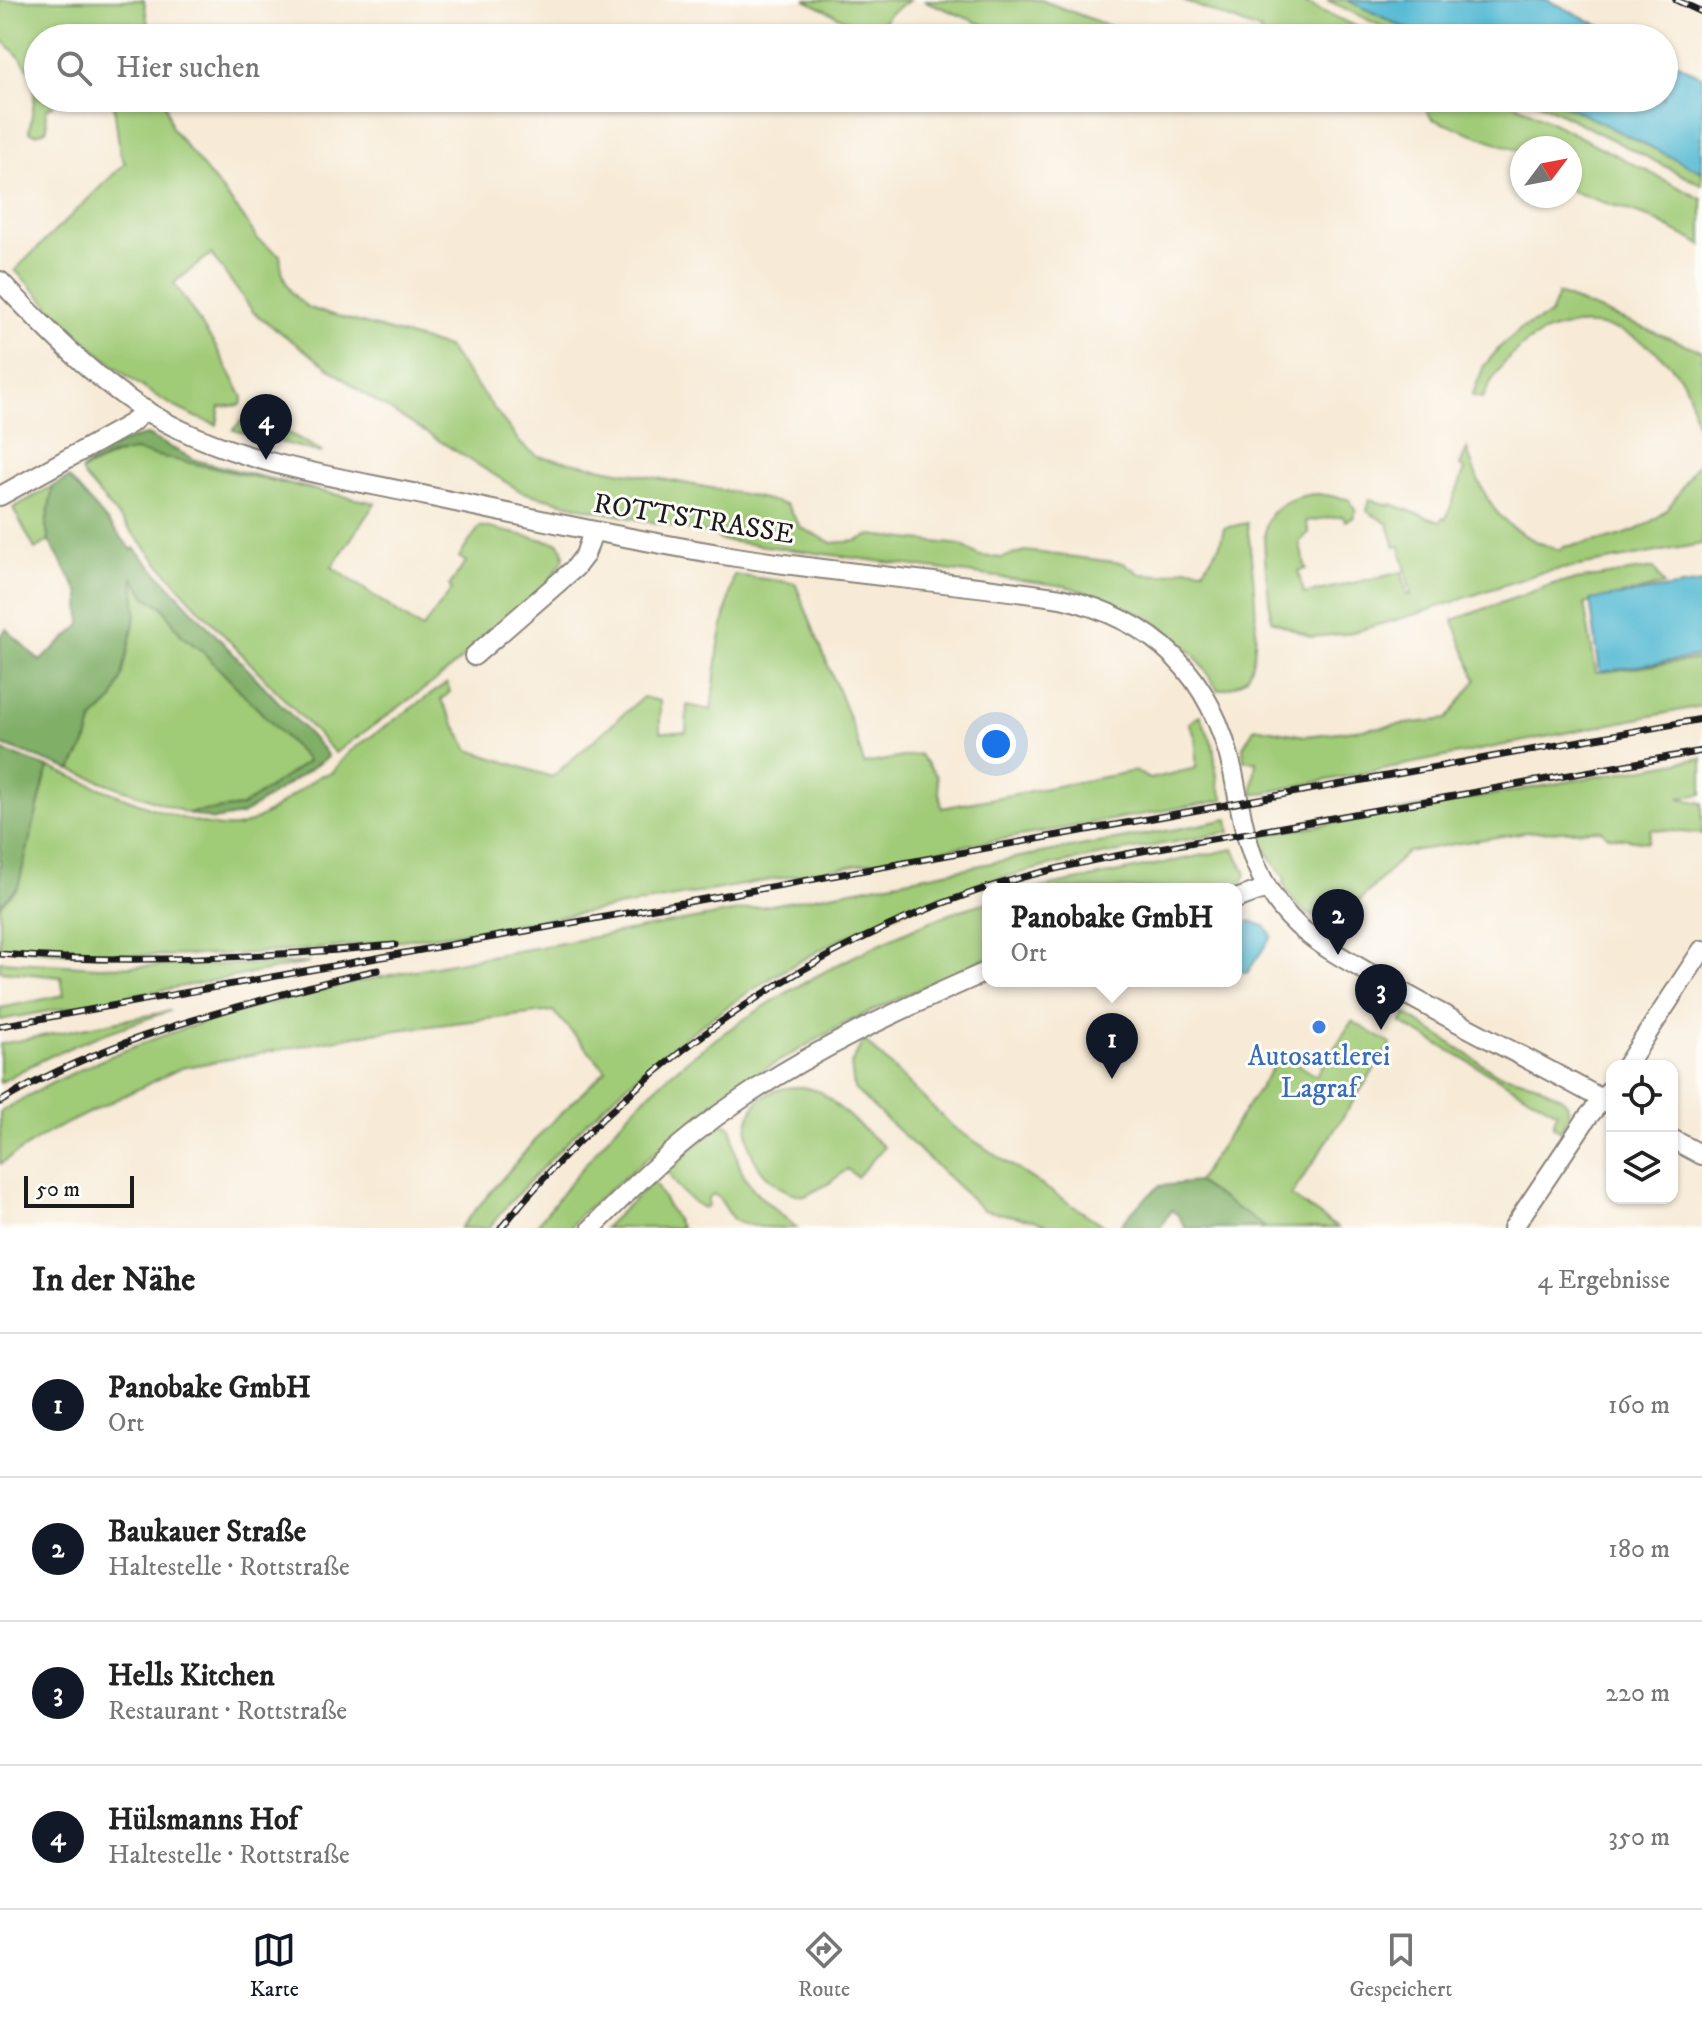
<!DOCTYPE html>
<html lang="de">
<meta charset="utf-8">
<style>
:root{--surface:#fff;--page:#f2f2f2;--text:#222;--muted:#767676;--line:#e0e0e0;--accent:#111827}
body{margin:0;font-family:"IM FELL DW Pica",serif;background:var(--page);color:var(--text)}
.controls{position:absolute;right:24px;bottom:24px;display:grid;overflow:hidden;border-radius:16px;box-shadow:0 2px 6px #0004}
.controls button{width:72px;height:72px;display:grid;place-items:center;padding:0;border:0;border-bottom:2px solid var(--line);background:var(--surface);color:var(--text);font:40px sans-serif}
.compass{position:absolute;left:1510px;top:136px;width:72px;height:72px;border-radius:50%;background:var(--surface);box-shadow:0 2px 6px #0004;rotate:58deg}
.scale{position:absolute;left:24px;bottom:20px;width:110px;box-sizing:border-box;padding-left:8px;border:4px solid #1c1c1c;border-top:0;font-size:22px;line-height:28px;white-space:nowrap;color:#1c1c1c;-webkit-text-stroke:6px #fdfcf7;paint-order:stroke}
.you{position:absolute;left:996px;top:744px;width:28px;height:28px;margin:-20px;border:6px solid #fff;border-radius:50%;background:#1a73e8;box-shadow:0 0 0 12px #1a73e833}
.badge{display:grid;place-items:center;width:52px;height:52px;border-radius:50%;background:var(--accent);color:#fff;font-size:26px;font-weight:700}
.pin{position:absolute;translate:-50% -66px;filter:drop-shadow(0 2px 4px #0008)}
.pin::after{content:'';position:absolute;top:42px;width:28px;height:24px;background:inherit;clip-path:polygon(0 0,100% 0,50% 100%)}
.popup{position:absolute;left:982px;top:883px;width:260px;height:104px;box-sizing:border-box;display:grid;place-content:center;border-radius:16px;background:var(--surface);filter:drop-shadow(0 2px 6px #0005);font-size:26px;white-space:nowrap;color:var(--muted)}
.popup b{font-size:30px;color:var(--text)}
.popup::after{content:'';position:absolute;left:50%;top:100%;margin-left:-16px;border:16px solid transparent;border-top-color:var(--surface)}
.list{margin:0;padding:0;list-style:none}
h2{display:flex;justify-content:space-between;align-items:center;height:104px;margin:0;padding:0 32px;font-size:34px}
h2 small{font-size:26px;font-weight:400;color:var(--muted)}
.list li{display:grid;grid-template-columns:52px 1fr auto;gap:24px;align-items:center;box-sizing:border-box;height:144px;padding:0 32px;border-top:2px solid var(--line)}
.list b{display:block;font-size:30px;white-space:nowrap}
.list p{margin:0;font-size:26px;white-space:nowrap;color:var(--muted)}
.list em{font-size:26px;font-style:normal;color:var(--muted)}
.icon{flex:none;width:44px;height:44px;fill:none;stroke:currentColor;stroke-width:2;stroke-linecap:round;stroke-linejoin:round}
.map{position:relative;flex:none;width:1702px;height:1228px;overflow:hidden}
.search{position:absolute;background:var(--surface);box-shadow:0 2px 6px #0004;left:24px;right:24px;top:24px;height:88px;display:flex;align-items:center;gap:20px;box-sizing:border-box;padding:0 28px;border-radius:44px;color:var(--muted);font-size:30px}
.sheet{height:680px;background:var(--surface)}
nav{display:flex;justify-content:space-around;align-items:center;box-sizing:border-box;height:112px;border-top:2px solid var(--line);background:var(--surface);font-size:22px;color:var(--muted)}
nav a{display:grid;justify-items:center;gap:4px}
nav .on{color:var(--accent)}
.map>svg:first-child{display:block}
</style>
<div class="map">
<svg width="1702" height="1228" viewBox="0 0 1702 1228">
<rect width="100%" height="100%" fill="#fdfcf7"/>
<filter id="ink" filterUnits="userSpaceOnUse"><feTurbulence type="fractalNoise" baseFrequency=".0125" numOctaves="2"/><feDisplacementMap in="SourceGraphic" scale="16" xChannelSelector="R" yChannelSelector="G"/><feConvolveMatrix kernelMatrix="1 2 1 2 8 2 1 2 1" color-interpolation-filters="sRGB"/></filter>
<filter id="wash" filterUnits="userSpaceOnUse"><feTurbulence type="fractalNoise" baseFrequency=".006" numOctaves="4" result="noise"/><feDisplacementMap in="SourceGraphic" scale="32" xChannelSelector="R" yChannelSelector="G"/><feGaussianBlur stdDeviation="1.8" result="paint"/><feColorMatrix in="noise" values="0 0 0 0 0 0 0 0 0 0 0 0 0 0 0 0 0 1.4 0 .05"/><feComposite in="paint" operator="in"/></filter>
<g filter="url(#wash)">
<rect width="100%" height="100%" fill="#f7ead6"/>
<g fill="#a0cb77" stroke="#5e744a" stroke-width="2">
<path d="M0,0H144L150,38H38V98H52L53,106L46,110L47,128C42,134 36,135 29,132C38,82 39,73 0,38Z"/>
<path d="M805,0H910L889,14L876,35Z"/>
<path d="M923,0H1041L1141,38H1015Z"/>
<path d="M1182,0H1299L1381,38H1259L1261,31Z"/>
<path d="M1327,0H1347L1426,38H1406Z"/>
<path d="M113,98H164L172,129L242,215L258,240L280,255C282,280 288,294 309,308L447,347L522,445L538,456L748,495L787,505L801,528L832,543L856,541L871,535L961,545L980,556L1002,558L1025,551L1123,563L1141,574L1163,575L1185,568L1204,569L1220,544L1224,528L1247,523C1251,556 1265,652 1246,677C1238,686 1228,688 1218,690C1210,678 1202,664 1193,654C1158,616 1112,599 1065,586L720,540L715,535L589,509L522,492L367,396L254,313L211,254L174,283L216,347L243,397L241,405L220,407L217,425C135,398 73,330 15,270L125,163L120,153Z"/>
<path d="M1419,98H1504L1702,199V245L1648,217L1570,191V148H1522V155L1517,150L1432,119Z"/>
<path d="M1530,98H1550L1702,172V185Z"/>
<path d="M1558,294L1702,351V435C1690,419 1694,395 1681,378C1623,300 1522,308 1483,398L1472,396L1484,366L1500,347L1522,328L1550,315Z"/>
<path d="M249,412L322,451L321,453L276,441L275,438L268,437L267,439L233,430Z"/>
<path d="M1467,449C1484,504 1502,533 1560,550L1562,547C1599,541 1637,538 1666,510C1679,497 1685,478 1698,464L1702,465V544L1540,573L1417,614L1345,634L1311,637L1271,620C1270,600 1259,534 1268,519C1276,503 1301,494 1318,494C1328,495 1339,498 1349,499L1356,511L1353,518L1345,521L1343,516L1306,521L1309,533L1299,542L1306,569L1298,571L1304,594L1402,572L1407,595H1411L1400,546L1395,547L1388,524L1367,511L1370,499L1389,506L1391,504L1440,522L1442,518L1446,519L1465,469L1460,466Z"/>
<path d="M124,451H136L375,503L332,567L422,629L452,589L449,586L466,562L459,557L480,526L558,543L563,549L564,559L546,585L442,676L335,753L189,598L84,477L81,471Z"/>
<path d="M53,486L46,525L49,541L35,549L13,508Z"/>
<path d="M1654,568L1664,585L1584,604L1596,673L1702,659V706L1252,795L1256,761H1244L1243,747L1255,727L1305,736L1447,719L1476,680L1453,620L1556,583Z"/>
<path d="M734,575L795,583L854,730L864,764L919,754L936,775L942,808L1135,771L1150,779L1196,768V738L1189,723L1200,715L1213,745L1218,785L1224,800C1067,827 910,855 753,883C573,915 382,952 199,955C132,957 66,953 0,948V905L18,887L48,767C88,782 197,832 235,827C260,824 298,790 319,776L331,773L349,752L447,683L450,692L441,700L469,750L552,777L643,697L660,701V732H686L687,705L711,710L719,644Z"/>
<path d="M133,576L146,597L162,606L182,636L201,650L309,761L241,807L187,813L71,770L86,744L93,719L113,700L136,613Z"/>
<path d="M1702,758V794L1679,798L1702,803V834L1651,829L1648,842L1608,836L1601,830L1526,832L1407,852L1340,921C1316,926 1291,905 1283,883L1285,879L1262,844L1259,836Z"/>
<path d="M1228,819L1230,832C1145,848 1057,860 974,886C810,935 661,1040 545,1165C526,1185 506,1205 489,1228H460L543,1131L606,1070L553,1011L365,1034L181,1068L51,1131L0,1164V1112C173,1006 392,974 589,938C731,912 873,888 1015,858C1085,844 1157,834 1228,819Z"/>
<path d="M1234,849L1246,874L1242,884L1231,888L1035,889Z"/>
<path d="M988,902V957L846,1023L741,1083L675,1135L580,1215L570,1228H534C570,1184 605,1137 645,1097C710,1035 789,988 869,949C908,930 946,913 988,902Z"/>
<path d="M0,961L98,967L309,963L0,1020V1008L64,995L61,977L0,971Z"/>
<path d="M170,1011C111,1031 53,1050 0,1083V1044Z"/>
<path d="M1406,1014L1496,1073L1535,1083L1561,1097L1567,1103L1569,1112L1561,1131L1553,1126L1557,1112L1401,1023Z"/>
<path d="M1352,1021L1391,1044L1291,1196L1338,1228H1266L1197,1182L1282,1054L1316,1076Z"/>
<path d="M864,1040L953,1127L1107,1228H1053L1034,1220L983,1210L854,1089L851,1064Z"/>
<path d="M803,1087L821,1092L884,1147L857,1177L847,1169L830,1183L805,1196C738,1186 720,1083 803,1087Z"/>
<path d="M724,1123L732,1128C737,1186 756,1192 797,1228C779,1228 746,1228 734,1220C726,1211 724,1201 714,1194L708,1198V1205L704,1208C688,1200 672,1185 667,1168Z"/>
<path d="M653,1181L681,1228H604Z"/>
</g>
<g fill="#80af68" stroke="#4e6642" stroke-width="2">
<path d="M147,435L195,460L312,489L134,451L111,455L81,471C95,456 127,437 147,435Z"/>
<path d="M69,478L132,550L134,548L324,750L328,757L242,815L213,820L187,813L241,807L308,761L201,650L182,636L162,606L146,597L133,577L136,613L122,677L113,700L93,719L86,744L71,770L0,744V637L6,629L40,661L81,625L80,594L49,541L46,525L53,486Z"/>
<path d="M0,750L48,767L18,887L0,905Z"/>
<path d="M1197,1182L1266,1228H1185L1179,1216L1171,1210L1160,1228H1119L1133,1210L1159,1186Z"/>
</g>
<g fill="#55bad3" stroke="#386b78" stroke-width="2">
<path d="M1347,0H1548L1625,38H1426Z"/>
<path d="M1664,57L1702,76V172L1550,98H1664Z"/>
<path d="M1702,583V656L1600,672L1590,600Z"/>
<path d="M1250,921L1265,926L1272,936L1247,973L1236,969V930L1238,926Z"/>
</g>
</g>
<g filter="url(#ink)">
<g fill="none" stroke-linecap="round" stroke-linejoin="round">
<defs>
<g id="minor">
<path d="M0,281C51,334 105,391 171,425C249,465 342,478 427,496C530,518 633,540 736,557C844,574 953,582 1061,598C1156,620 1212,676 1233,772C1245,831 1250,880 1297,925C1322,948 1354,964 1383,981C1458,1025 1537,1062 1612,1105"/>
<path d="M0,496L130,424L146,410"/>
<path d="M474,656L575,568L585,555L593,532"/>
<path d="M1236,899L1267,888"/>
<path d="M1626,1066L1702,950"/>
<path d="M1672,1139L1702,1155"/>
<path d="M592,1228C636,1183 681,1140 734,1104C812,1050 901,1009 988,971"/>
<path d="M1513,1228L1587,1118L1612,1088"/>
</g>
</defs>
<use href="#minor" stroke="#8a8379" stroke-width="22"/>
<use href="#minor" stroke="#fff" stroke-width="18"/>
<defs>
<g id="rail">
<path d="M1676,0L1702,12"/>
<path d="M0,954C133,965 263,957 395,945"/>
<path d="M0,1026L1702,719"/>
<path d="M0,1102C80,1054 168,1026 258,1001C298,990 337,978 378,970"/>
<path d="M501,1228C624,1076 788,956 974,892C1075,858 1183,845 1288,826C1426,801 1564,776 1702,751"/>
</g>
</defs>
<use href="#rail" stroke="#1c1c1c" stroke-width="7"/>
<use href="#rail" stroke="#fdfcf7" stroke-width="4" stroke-dasharray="12" stroke-linecap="butt"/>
</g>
</g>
<circle fill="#3f7fe0" stroke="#fdfcf7" stroke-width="3" cx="1319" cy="1027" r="8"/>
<g text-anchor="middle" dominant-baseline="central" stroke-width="6" stroke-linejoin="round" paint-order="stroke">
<g font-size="28" fill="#1c1c1c" stroke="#fdfcf7">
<text transform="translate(694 519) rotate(9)">ROTTSTRASSE</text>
</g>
<g font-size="28" fill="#366cbe" stroke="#fdfcf7">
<text x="1319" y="1056">Autosattlerei<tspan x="1319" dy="32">Lagraf</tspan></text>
</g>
</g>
</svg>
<div class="controls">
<button><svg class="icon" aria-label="locate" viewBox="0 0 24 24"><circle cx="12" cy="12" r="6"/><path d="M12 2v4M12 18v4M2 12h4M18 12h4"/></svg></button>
<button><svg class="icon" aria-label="layers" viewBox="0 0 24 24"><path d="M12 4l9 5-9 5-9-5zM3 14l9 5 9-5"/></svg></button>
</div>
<svg class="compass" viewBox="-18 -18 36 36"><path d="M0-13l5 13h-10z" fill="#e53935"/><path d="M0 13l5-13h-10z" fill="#767676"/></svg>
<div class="scale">50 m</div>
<div class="you"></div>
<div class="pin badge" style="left:1112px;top:1079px">1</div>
<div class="popup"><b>Panobake GmbH</b>Ort</div>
<div class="pin badge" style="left:1338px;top:955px">2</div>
<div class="pin badge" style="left:1381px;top:1030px">3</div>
<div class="pin badge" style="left:266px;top:460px">4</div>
<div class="search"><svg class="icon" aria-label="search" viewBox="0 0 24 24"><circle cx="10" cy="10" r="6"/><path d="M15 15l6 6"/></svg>Hier suchen</div>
</div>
<section class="sheet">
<h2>In der Nähe<small>4 Ergebnisse</small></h2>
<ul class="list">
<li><span class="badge">1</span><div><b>Panobake GmbH</b><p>Ort</p></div><em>160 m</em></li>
<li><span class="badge">2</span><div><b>Baukauer Straße</b><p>Haltestelle · Rottstraße</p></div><em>180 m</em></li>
<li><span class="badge">3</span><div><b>Hells Kitchen</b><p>Restaurant · Rottstraße</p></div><em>220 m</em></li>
<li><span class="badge">4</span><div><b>Hülsmanns Hof</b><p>Haltestelle · Rottstraße</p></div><em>350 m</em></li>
</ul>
</section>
<nav>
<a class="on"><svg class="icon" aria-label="map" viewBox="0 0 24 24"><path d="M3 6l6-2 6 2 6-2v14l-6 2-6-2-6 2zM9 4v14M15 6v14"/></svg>Karte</a>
<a><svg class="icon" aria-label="directions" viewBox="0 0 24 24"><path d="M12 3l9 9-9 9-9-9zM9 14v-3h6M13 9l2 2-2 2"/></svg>Route</a>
<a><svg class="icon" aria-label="saved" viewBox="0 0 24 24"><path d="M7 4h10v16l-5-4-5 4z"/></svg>Gespeichert</a>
</nav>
